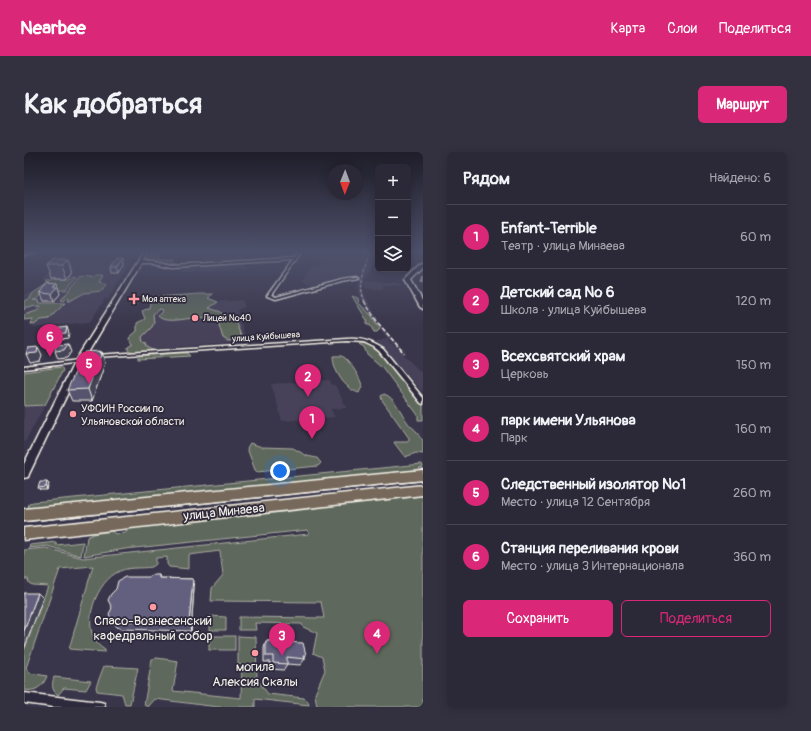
<!DOCTYPE html>
<html lang="ru">
<meta charset="utf-8">
<style>
:root{--surface:#2b2838;--page:#333040;--text:#f1f3f6;--muted:#a6a6ae;--line:#474453;--accent:#db2777}
body{margin:0;font-family:Pangolin,sans-serif;background:var(--page);color:var(--text)}
.controls{position:absolute;right:12px;top:12px;display:grid;overflow:hidden;border-radius:6px;box-shadow:0 2px 10px #0003}
.controls button{width:36px;height:36px;display:grid;place-items:center;padding:0;border:0;border-bottom:1px solid var(--line);background:var(--surface);color:var(--text);font:20px sans-serif}
.compass{position:absolute;left:303px;top:12px;width:36px;height:36px;border-radius:50%;background:var(--surface);box-shadow:0 2px 10px #0003;rotate:181deg}
.you{position:absolute;left:256px;top:319px;width:14px;height:14px;margin:-10px;border:3px solid #fff;border-radius:50%;background:#1a73e8;box-shadow:0 0 0 6px #1a73e833}
.badge{display:grid;place-items:center;width:26px;height:26px;border-radius:50%;background:var(--accent);color:#fff;font-size:13px;font-weight:700}
.pin{position:absolute;translate:-50% -33px;filter:drop-shadow(0 1px 2px #0008)}
.pin::after{content:'';position:absolute;top:21px;width:14px;height:12px;background:inherit;clip-path:polygon(0 0,100% 0,50% 100%)}
.list{margin:0;padding:0;list-style:none}
h2{display:flex;justify-content:space-between;align-items:center;height:52px;margin:0;padding:0 16px;font-size:17px}
h2 small{font-size:13px;font-weight:400;color:var(--muted)}
.list li{display:grid;grid-template-columns:26px 1fr auto;gap:12px;align-items:center;box-sizing:border-box;height:64px;padding:0 16px;border-top:1px solid var(--line)}
.list b{display:block;font-size:15px;white-space:nowrap}
.list p{margin:0;font-size:13px;white-space:nowrap;color:var(--muted)}
.list em{font-size:13px;font-style:normal;color:var(--muted)}
.actions{display:flex;gap:8px;padding:12px 16px}
.actions a{flex:1;padding:9px 0;border:1px solid var(--accent);border-radius:6px;text-align:center;font-size:14px;color:var(--accent)}
.actions .main{background:var(--accent);color:#fff}
.icon{flex:none;width:22px;height:22px;fill:none;stroke:currentColor;stroke-width:2;stroke-linecap:round;stroke-linejoin:round}
.map{position:relative;flex:none;width:399px;height:555px;overflow:hidden;border-radius:6px}
header{display:flex;align-items:center;gap:24px;box-sizing:border-box;height:56px;padding:0 20px;background:var(--accent);color:#fff}
header strong{font-size:19px}
nav{display:flex;gap:22px;margin-inline-start:auto;font-size:14px}
.intro{display:flex;align-items:center;justify-content:space-between;box-sizing:border-box;height:96px;padding:0 24px}
h1{margin:0;font-size:28px}
.button{padding:10px 18px;border-radius:6px;background:var(--accent);color:#fff;font-size:14px;font-weight:700}
main{display:flex;gap:24px;padding:0 24px}
aside{flex:1;background:var(--surface);border-radius:6px;box-shadow:0 2px 10px #0003}
.map>svg:first-child{display:block}
</style>
<header>
<strong>Nearbee</strong>
<nav><a>Карта</a><a>Слои</a><a>Поделиться</a></nav>
</header>
<div class="intro"><h1>Как добраться</h1><a class="button">Маршрут</a></div>
<main>
<div class="map">
<svg width="399" height="555" viewBox="0 0 399 555">
<rect width="100%" height="100%" fill="#39354a"/>
<filter id="ink" filterUnits="userSpaceOnUse"><feTurbulence type="fractalNoise" baseFrequency=".025" numOctaves="2"/><feDisplacementMap in="SourceGraphic" scale="8" xChannelSelector="R" yChannelSelector="G"/><feConvolveMatrix kernelMatrix="1 2 1 2 8 2 1 2 1" color-interpolation-filters="sRGB"/></filter>
<g filter="url(#ink)">
<g fill="#46425a">
<path d="M184,100H216L221,108L178,110L176,102H184Z"/>
<path d="M283,100H325L341,102V110V100H353L348,115L341,128L374,131L380,134L359,133V137L340,136L341,130L338,137L357,174L383,201L378,202L352,173L335,142L334,131L337,125L307,127L306,129L290,133L278,129L288,113H292L295,108L279,106Z"/>
<path d="M61,106L91,107L89,110H107L84,147H81L66,170L9,176L12,166L0,167V142L12,141L23,131L19,127L37,111L46,108Z"/>
<path d="M221,111L224,117L158,121L157,114Z"/>
<path d="M184,144L186,150L218,148L221,155L213,158L223,190L115,198L118,175H125L127,151Z"/>
<path d="M363,187L399,222V240L352,189Z"/>
<path d="M306,228L308,233H311L323,256L307,257L311,265L258,269L247,232Z"/>
<path d="M21,253L1,290H0V254Z"/>
</g>
<g fill="#5f685c" stroke="#aaaca2">
<path d="M128,100H137L135,107H151L150,111H155L154,112L123,109Z"/>
<path d="M71,123H79L75,130L81,131L82,133L77,139L60,141L46,149H44L46,146H43L40,149L37,148L57,124L69,125Z"/>
<path d="M50,124L53,125L42,138H21L13,148H9L16,149L15,150L16,151H41L25,167L17,168L10,173L7,172L9,167L0,168V163L13,159L17,154L2,155L0,158V149L6,147L8,142L24,131L22,129H27L29,127H46Z"/>
<path d="M175,142H189L184,146L194,150L185,156L197,160L199,163L210,165L217,184L215,187L204,189L199,186L193,167L188,169C186,168 184,167 182,166C170,163 143,174 134,164L139,158L135,157L129,162L130,171L128,175L118,185L119,190L122,191L123,195L131,199L110,200L104,198V195L109,192L105,186L113,179V171L121,167L118,159L125,156L126,151L131,145Z"/>
<path d="M328,144L334,146L335,151L348,164L356,177L353,180H350L346,173H343L342,171L344,170Z"/>
<path d="M336,191L350,193L390,244L399,252V268H394V263L358,215L343,202L340,195L335,192Z"/>
<path d="M156,201H163L166,204L114,207V204Z"/>
<path d="M309,204C313,204 318,203 321,206C327,211 337,227 338,234L335,241C321,237 309,219 309,204Z"/>
<path d="M37,215L39,218L21,253L0,254V220Z"/>
<path d="M360,242C371,245 378,263 384,271C387,275 391,277 393,280C395,284 395,285 399,288V302L392,301L381,305L371,292L370,290H383L385,289V286L358,248L357,244Z"/>
<path d="M226,291L238,295L269,296L283,304L293,306L297,311L294,314L233,320L231,318L223,296Z"/>
<path d="M398,312L399,315L395,316L396,318L8,356L4,355L5,352L9,350Z"/>
<path d="M399,344V555H293L291,542L301,518L298,505L289,501L293,481L279,475L278,472L231,471L232,478H215V465L300,466L297,450L187,449L188,436L199,423L196,399L165,403V417L145,415L143,412V405L132,406V412L128,415C116,417 103,414 92,421C69,434 54,483 81,498V500L45,497L69,414L36,417L2,516L6,521L23,524C19,535 11,540 0,538V499L24,434L8,433L5,431L4,427H0V398L22,396L59,406L285,382L284,378L101,397L60,404L63,385L69,382L88,379L91,382L101,381L108,375Z"/>
<path d="M32,390V393L59,390L57,404L23,394L5,396L6,393Z"/>
<path d="M186,464L202,465V478H186Z"/>
<rect x="185" y="484" width="26" height="14"/>
<path d="M214,484L232,485L233,527L244,542L280,546L284,549L285,553L231,547V555H194L131,547L124,555L120,553L128,507L133,506L154,509L149,539L217,546L218,513L214,512Z"/>
<path d="M80,514L114,516L106,552H101L98,542L73,539L72,535Z"/>
<path d="M30,525L67,529L62,538L40,536L34,543C27,538 28,532 30,525Z"/>
</g>
<g fill="none" stroke-linecap="round" stroke-linejoin="round">
<defs>
<g id="street">
<path d="M275,100H277L247,143L252,145L318,127L333,125L335,126L318,129L252,147L243,144L269,108L149,115L130,111H116L114,110L116,109H130L149,113L270,106Z"/>
<path d="M323,187C337,186 347,189 359,197L399,246V252L397,251L355,199L350,195L340,190L323,189L72,205L70,204L72,203Z"/>
<path d="M55,208L57,209V210L0,217V215Z"/>
<path d="M0,541L76,550L80,551L81,555H30L0,551Z"/>
</g>
<g id="secondary">
<path d="M120,100H124L59,209L5,322L4,325L0,326V312L51,209Z"/>
<path d="M397,112H399V116L387,128L399,150V157L396,155L381,128Z"/>
</g>
<g id="primary">
<path d="M0,100H9L0,103Z"/>
<path d="M399,318V328L0,369V357Z"/>
<path d="M399,333V343L0,388V376Z"/>
</g>
</defs>
<use href="#street" stroke="#f4f1e8" stroke-width="3"/>
<use href="#secondary" stroke="#f4f1e8" stroke-width="3"/>
<use href="#primary" stroke="#f4f1e8" stroke-width="3"/>
<use href="#street" fill="#2f2a3d" fill-rule="evenodd"/>
<use href="#secondary" fill="#2f2a3d" fill-rule="evenodd"/>
<use href="#primary" fill="#76695c" fill-rule="evenodd"/>
<g stroke="#f4f1e8" stroke-width="1">
<path d="M0,104L15,100"/>
<path d="M0,370L399,329"/>
</g>
<path stroke="#f4f1e8" stroke-width="1" stroke-dasharray="3.5 1.5" stroke-linecap="butt" d="M341,150C333,132 341,118 346,100"/>
<path stroke="#f4f1e8" stroke-width="1.5" stroke-dasharray="4.5 2" stroke-linecap="butt" d="M340,149L354,171L380,201"/>
</g>
<g fill="#55536d" stroke="#f4f1e8">
<path d="M99,106L100,112L95,121H88L87,115Z"/>
<path d="M44,108L48,121L43,127H27L22,114Z"/>
<path d="M399,124V130H397Z"/>
<path d="M33,132L36,142L30,149H20L16,140Z"/>
<path d="M76,200H78L81,211L68,249H48L43,238Z"/>
<path d="M23,330L25,332L23,338H16L14,336Z"/>
<path d="M135,423L136,426L169,427L170,436L167,479L98,477L93,475L87,467L126,425Z"/>
<path d="M248,483L262,490L282,503L281,505V507L276,513L263,512L260,518L247,517L246,510H240V496L242,489H246Z"/>
</g>
<g fill="#454459" stroke="#f4f1e8">
<path d="M99,106L100,112L95,121L93,115Z"/>
<path d="M44,108L48,121L43,127L38,114Z"/>
<path d="M33,132L36,142L30,149L28,142L29,135Z"/>
<path d="M43,175L45,181L44,186L30,188L28,182Z"/>
<path d="M44,192L47,200L43,206L34,207L31,199Z"/>
<path d="M14,195L18,203L16,209L6,211L2,202Z"/>
<path d="M76,199L77,203L78,200L81,211L68,249L64,237Z"/>
<path d="M23,330L25,332L23,338L22,335Z"/>
<path d="M169,427L170,436L167,479L165,471Z"/>
<path d="M14,441L19,446L0,497V479Z"/>
</g>
<g fill="#63617f" stroke="#f4f1e8">
<path d="M93,106H99L93,115H87Z"/>
<path d="M29,108H44L38,114H22Z"/>
<path d="M23,131L33,132L29,135H33L28,142L17,141L18,140H16Z"/>
<path d="M43,175L42,181L28,182L29,177Z"/>
<path d="M44,192L40,198L31,199L32,193Z"/>
<path d="M14,195L13,201L2,202L4,196Z"/>
<path d="M76,199L75,201L78,200L64,237L43,238L60,201L62,200Z"/>
<path d="M16,330H23L22,335L14,336Z"/>
<path d="M127,423H135V426L169,427L165,471L92,469L87,467L85,462L88,456L84,448L87,442L92,437L94,429L101,425H126Z"/>
<path d="M0,441H14L0,479Z"/>
<path d="M248,483L262,484V490L279,491L282,503H280L281,507L263,505V512L249,511V504H242V489H249Z"/>
</g>
</g>
<linearGradient id="sky" x2="0" y2="1"><stop stop-color="#1f1d29"/><stop offset="0.56" stop-color="#4e516b"/><stop offset="1" stop-color="#4e516b" stop-opacity="0"/></linearGradient>
<rect width="399" height="178" fill="url(#sky)"/>
<g fill="#ff9aa2" stroke="#2f2a3d" stroke-width="1.5">
<path d="M108 141h4v4h4v4h-4v4h-4v-4h-4v-4h4z"/>
<circle cx="171" cy="166" r="4"/>
<circle cx="49" cy="262" r="4"/>
<circle cx="129" cy="455" r="4"/>
<circle cx="231" cy="501" r="4"/>
</g>
<g text-anchor="middle" dominant-baseline="central" stroke-width="3.5" stroke-linejoin="round" paint-order="stroke">
<g font-size="9" fill="#f4f1e8" stroke="#2f2a3d" text-anchor="start">
<text x="118" y="147">Моя аптека</text>
<text x="179" y="166">Лицей №40</text>
</g>
<g font-size="9" fill="#f4f1e8" stroke="#2f2a3d">
<text transform="translate(242 185) rotate(-4)">улица Куйбышева</text>
</g>
<g font-size="11" fill="#f4f1e8" stroke="#2f2a3d" text-anchor="start">
<text x="57" y="256">УФСИН России по<tspan x="57" dy="13">Ульяновской области</tspan></text>
</g>
<g font-size="13" fill="#f4f1e8" stroke="#2f2a3d">
<text transform="translate(200 360) rotate(-6)">улица Минаева</text>
</g>
<g font-size="13" fill="#f4f1e8" stroke="#2f2a3d">
<text x="129" y="469">Спасо-Вознесенский<tspan x="129" dy="15">кафедральный собор</tspan></text>
<text x="231" y="515">могила<tspan x="231" dy="15">Алексия Скалы</tspan></text>
</g>
</g>
</svg>
<div class="controls">
<button>+</button>
<button>−</button>
<button><svg class="icon" aria-label="layers" viewBox="0 0 24 24"><path d="M12 4l9 5-9 5-9-5zM3 14l9 5 9-5"/></svg></button>
</div>
<svg class="compass" viewBox="-18 -18 36 36"><path d="M0-13l5 13h-10z" fill="#e53935"/><path d="M0 13l5-13h-10z" fill="#a6a6ae"/></svg>
<div class="you"></div>
<div class="pin badge" style="left:288px;top:287px">1</div>
<div class="pin badge" style="left:284px;top:245px">2</div>
<div class="pin badge" style="left:258px;top:504px">3</div>
<div class="pin badge" style="left:353px;top:502px">4</div>
<div class="pin badge" style="left:65px;top:232px">5</div>
<div class="pin badge" style="left:26px;top:205px">6</div>
</div>
<aside>
<h2>Рядом<small>Найдено: 6</small></h2>
<ul class="list">
<li><span class="badge">1</span><div><b>Enfant-Terrible</b><p>Театр · улица Минаева</p></div><em>60 m</em></li>
<li><span class="badge">2</span><div><b>Детский сад № 6</b><p>Школа · улица Куйбышева</p></div><em>120 m</em></li>
<li><span class="badge">3</span><div><b>Всехсвятский храм</b><p>Церковь</p></div><em>150 m</em></li>
<li><span class="badge">4</span><div><b>парк имени Ульянова</b><p>Парк</p></div><em>160 m</em></li>
<li><span class="badge">5</span><div><b>Следственный изолятор №1</b><p>Место · улица 12 Сентября</p></div><em>260 m</em></li>
<li><span class="badge">6</span><div><b>Станция переливания крови</b><p>Место · улица 3 Интернационала</p></div><em>360 m</em></li>
</ul>
<div class="actions"><a class="main">Сохранить</a><a>Поделиться</a></div>
</aside>
</main>
